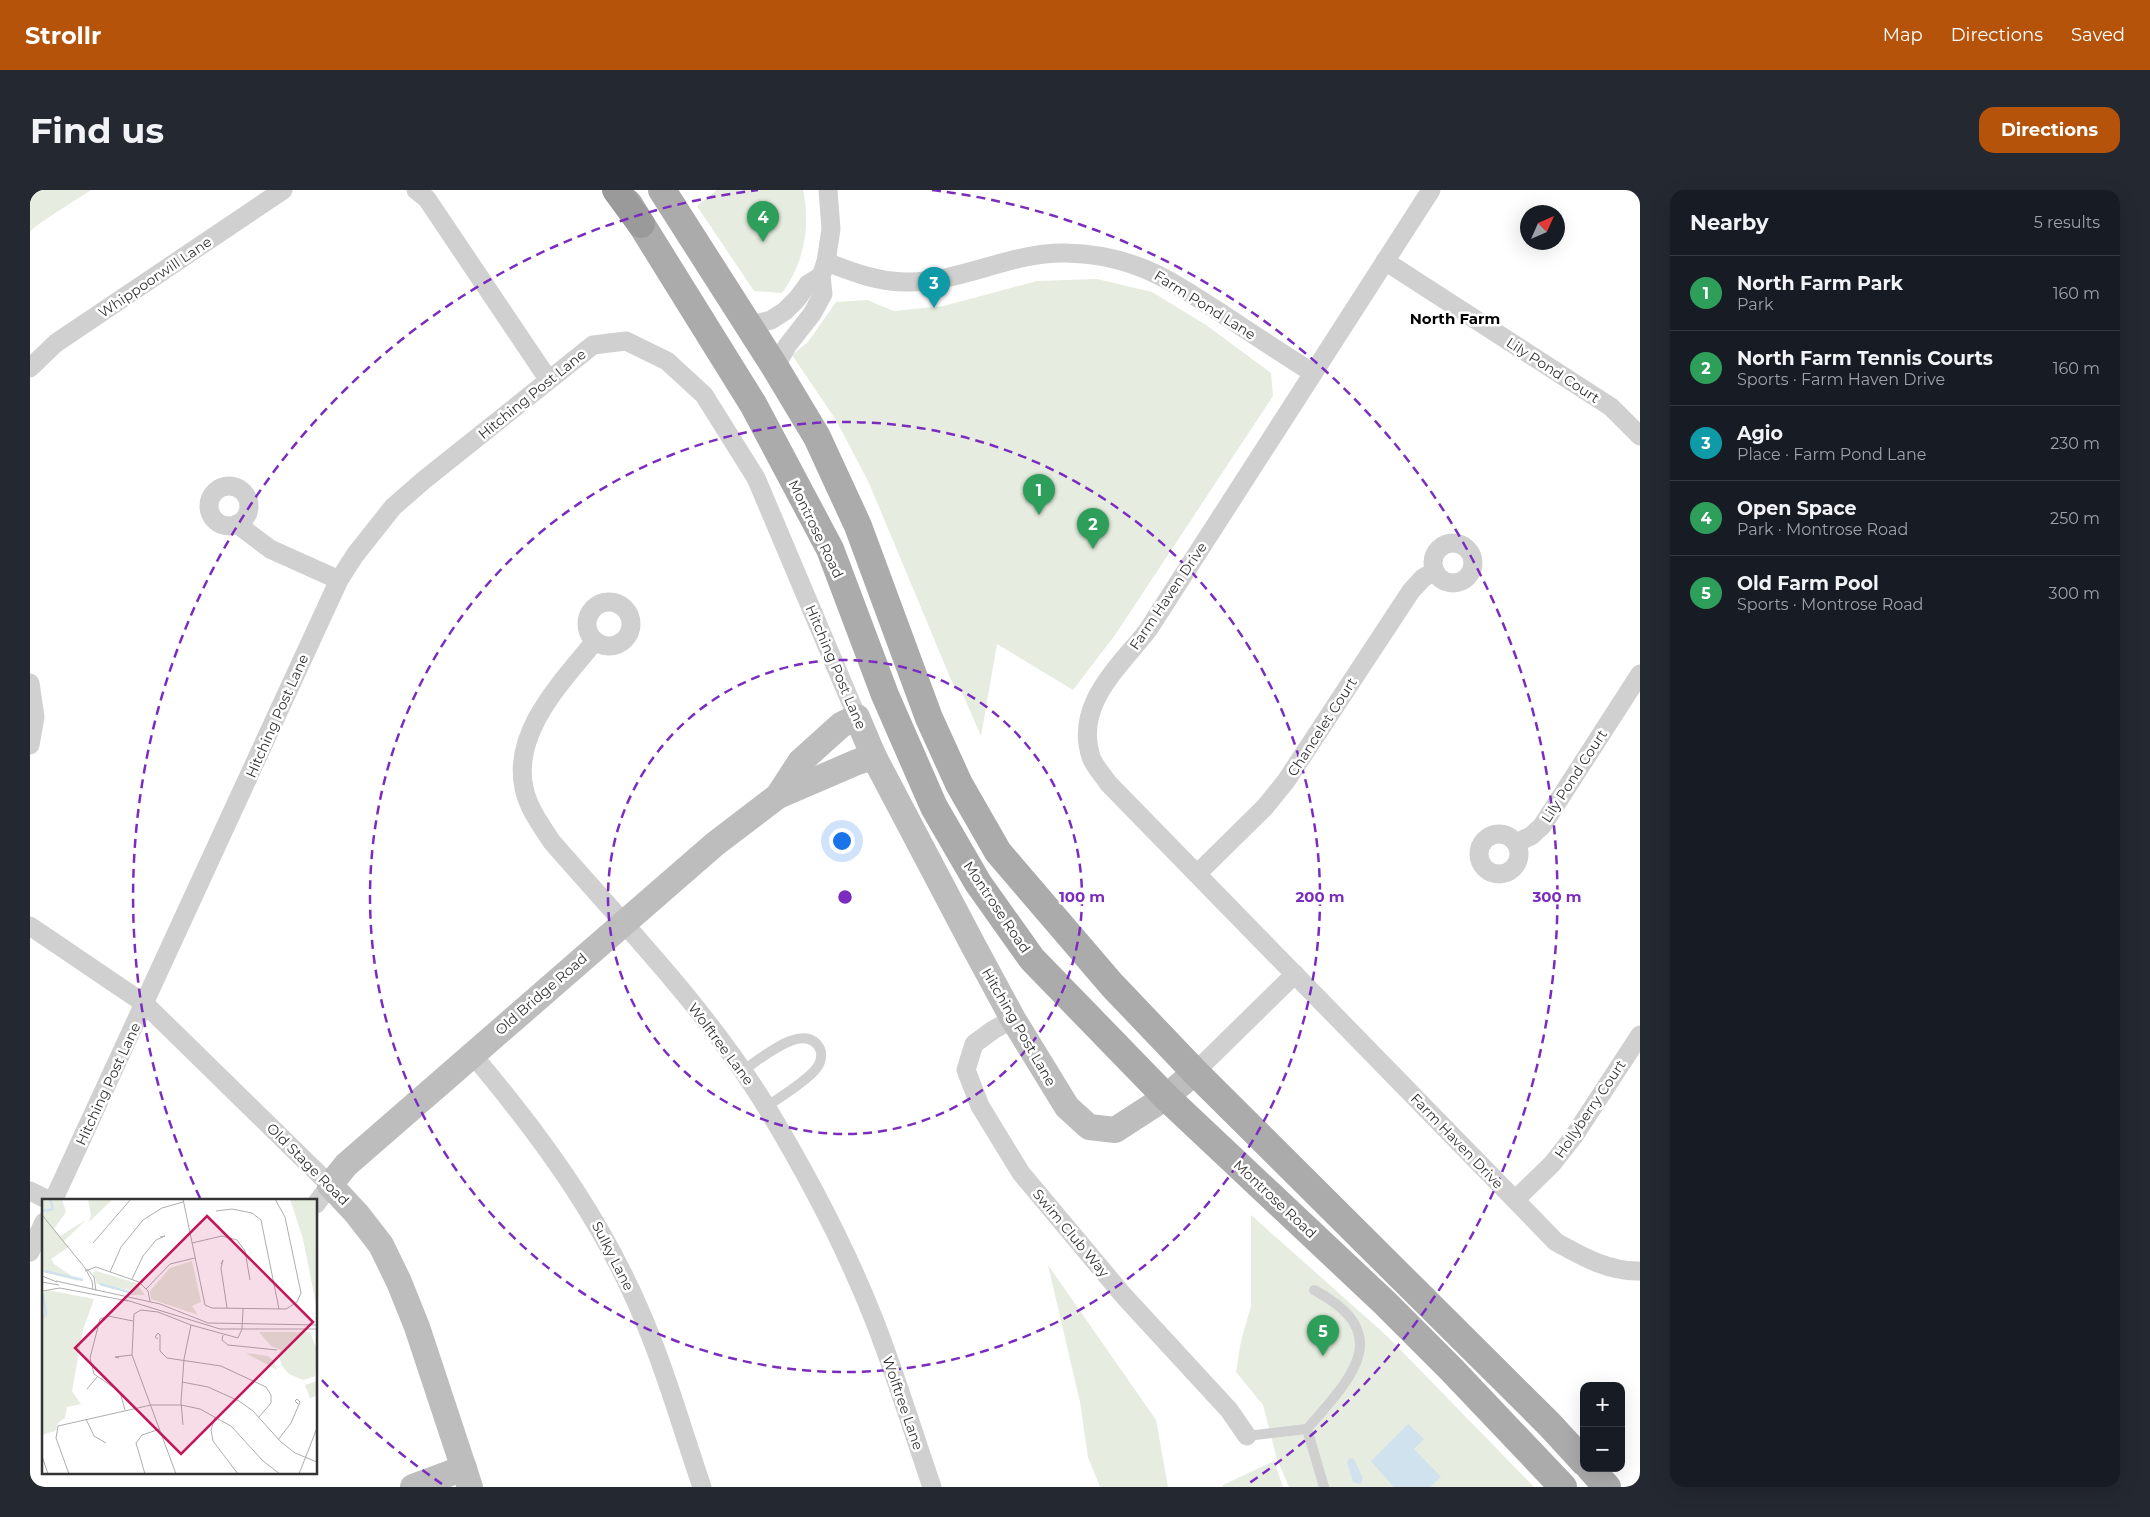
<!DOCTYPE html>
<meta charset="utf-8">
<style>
:root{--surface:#171b24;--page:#242831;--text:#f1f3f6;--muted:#9ea1a6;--line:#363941;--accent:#b45309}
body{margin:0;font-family:Montserrat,sans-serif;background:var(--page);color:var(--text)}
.controls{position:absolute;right:15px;bottom:15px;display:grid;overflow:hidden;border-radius:10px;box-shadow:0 5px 20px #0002}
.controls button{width:45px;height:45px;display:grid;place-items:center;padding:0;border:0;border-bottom:1px solid var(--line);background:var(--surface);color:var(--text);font:25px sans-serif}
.compass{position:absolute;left:1490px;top:15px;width:45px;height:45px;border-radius:50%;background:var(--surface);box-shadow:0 5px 20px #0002;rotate:45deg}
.you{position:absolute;left:811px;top:650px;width:18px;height:18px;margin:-12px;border:4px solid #fff;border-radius:50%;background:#1a73e8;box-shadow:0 0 0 8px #1a73e833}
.badge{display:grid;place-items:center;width:32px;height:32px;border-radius:50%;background:var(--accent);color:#fff;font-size:16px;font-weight:700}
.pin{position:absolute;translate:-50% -41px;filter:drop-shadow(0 1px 2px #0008)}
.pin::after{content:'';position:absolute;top:26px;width:18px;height:15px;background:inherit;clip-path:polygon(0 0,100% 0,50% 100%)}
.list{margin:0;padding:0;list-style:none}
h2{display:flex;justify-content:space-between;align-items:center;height:65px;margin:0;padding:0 20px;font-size:21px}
h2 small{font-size:16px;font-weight:400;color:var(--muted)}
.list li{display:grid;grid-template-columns:32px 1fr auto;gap:15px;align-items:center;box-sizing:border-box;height:75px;padding:0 20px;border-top:1px solid var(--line)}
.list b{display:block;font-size:19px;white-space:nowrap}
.list p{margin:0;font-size:16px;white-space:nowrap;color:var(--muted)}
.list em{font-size:16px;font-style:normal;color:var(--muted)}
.map{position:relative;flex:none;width:1610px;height:1297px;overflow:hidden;border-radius:15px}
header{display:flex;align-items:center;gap:30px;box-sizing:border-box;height:70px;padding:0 25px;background:var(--accent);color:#fff}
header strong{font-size:24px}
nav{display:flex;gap:28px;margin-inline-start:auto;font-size:18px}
.intro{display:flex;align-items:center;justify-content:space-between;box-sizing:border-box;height:120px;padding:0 30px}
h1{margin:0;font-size:35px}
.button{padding:12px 22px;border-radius:15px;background:var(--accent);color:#fff;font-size:18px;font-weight:700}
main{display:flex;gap:30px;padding:0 30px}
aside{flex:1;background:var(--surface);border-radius:15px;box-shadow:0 5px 20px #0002}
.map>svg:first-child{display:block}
</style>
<header>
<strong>Strollr</strong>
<nav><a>Map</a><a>Directions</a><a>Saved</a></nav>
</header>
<div class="intro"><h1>Find us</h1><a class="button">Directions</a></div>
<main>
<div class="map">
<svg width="1610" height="1297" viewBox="0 0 1610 1297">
<rect width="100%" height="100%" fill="#fff"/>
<g fill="#e6ecdf">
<path d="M0,0H61L13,31L0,41Z"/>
<path d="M687,0H773C781,36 774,73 752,103L724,101L667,16Z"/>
<path d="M1067,89L1122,102L1176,135L1241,183L1243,206L1085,445L1043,500L967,454L951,546L931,500L925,499L839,293L806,230L762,165L778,152L806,112L837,110L864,121L914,116L1007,91Z"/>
<path d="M1221,1025L1357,1146L1504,1297H1259L1247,1269L1233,1215L1206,1182L1211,1151L1221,1116Z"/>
<path d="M1018,1075L1126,1230L1138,1297H1070L1058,1267L1050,1212Z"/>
<path d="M1244,1271L1253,1297H1192L1193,1295Z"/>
</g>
<g fill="#cfe2ee">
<path d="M1378,1234L1394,1249L1384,1259L1411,1287L1400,1297H1364L1341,1271Z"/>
<path d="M1319,1268L1324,1269L1333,1288L1330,1294L1323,1292L1317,1273Z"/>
</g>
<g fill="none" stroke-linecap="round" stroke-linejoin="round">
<g stroke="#d0d0d0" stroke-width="10">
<path d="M712,881C730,870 775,829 790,859C793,866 790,875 785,880C774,893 750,907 736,917"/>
<path d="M1277,1239C1321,1188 1367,1144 1284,1100"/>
<path d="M1217,1246L1277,1239L1294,1297"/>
</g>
<g stroke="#d0d0d0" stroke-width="19">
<path d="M386,0L397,9L518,189"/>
<path d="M1401,0L1118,440C1089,477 1044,515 1061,567C1064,576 1073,585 1078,593L1526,1052C1553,1067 1579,1082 1610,1081"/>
<path d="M1355,71L1581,217L1610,246"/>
<path d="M796,72C822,82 848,92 876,92C930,93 981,62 1035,63C1103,64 1140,90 1194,125C1224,145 1253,164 1283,183"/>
<path d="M717,136L741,130L755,121L767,109L778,94L791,86"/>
<path d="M745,177L757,156L782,124L793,104L791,86L796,72L801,39L798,0"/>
<path d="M0,178L26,153L253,0"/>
<circle cx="199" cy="316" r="20"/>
<path d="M207,334L240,359L309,390"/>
<circle cx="1423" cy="373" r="20"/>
<circle cx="579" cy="434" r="22"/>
<path d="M565,451C533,491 482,541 494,598C498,618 511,635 522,652C596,737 678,821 737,918C778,986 816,1058 845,1132C866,1186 883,1242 902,1297"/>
<path d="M0,493L5,527L0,555"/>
<circle cx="1469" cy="664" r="20"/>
<path d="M1486,653L1501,646L1512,636L1610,484"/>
<path d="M1167,684L1235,617L1256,591L1381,401L1393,388L1405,381"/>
<path d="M0,736L115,814L300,995L286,1014"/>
<path d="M983,829L963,840L944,854L936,880L950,916L991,983L1093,1105L1199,1220L1217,1246"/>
<path d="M442,864C517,953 580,1040 622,1150C641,1198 655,1248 672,1297"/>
<path d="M1165,882L1265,784"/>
<path d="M0,1001L20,1011"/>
<path d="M1485,1010L1522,974L1544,946L1610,845"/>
<path d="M23,1011L309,390L325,365L363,317L394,290L563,155L596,151L637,171L674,205L726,288L827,527"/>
<path d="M0,1062L14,1032"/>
</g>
<g stroke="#bdbdbd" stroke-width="26">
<path d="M748,606L770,572L811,535L827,527L844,567L943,755L983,829L1037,917L1059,937L1085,940L1136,907L1165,882"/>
<path d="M383,1297L434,1278"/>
<path d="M440,1297L387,1137L369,1092L351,1055L327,1024L300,995L316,975L685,654L748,606L827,572L844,567"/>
</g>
<g stroke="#ababab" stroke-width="28">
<path d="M632,0L745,177L787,247L828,336L899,528L929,594L968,662L1082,795L1165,882L1519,1234L1554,1272"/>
<path d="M598,13L723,214L800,359L855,505L904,617L948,693L1002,769L1136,907L1355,1113L1422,1180L1533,1297"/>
<path d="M1560,1278L1577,1297"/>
</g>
<path stroke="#9a9a9a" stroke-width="28" d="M586,0L611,34"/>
</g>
<g fill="none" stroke="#7b2cbf" stroke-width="2.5" stroke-dasharray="9 6">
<circle cx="815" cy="707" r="237"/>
<circle cx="815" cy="707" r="475"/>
<path d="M412 1294A712 712 0 0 1 290 1188M170 1008A712 712 0 0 1 728 0M902 0A712 712 0 0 1 1218 1294"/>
</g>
<g text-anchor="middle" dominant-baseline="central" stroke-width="5" stroke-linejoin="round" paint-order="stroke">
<g font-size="14" fill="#333" stroke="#fff">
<text transform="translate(125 87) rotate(-34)">Whippoorwill Lane</text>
<text transform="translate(1175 115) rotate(32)">Farm Pond Lane</text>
<text transform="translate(1523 180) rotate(33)">Lily Pond Court</text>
<text transform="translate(502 204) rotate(-39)">Hitching Post Lane</text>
<text transform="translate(786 339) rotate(64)">Montrose Road</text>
<text transform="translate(1138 406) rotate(-56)">Farm Haven Drive</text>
<text transform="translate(806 477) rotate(67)">Hitching Post Lane</text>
<text transform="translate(247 526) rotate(-66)">Hitching Post Lane</text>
<text transform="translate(1292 537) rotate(-57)">Chancelet Court</text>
<text transform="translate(1544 586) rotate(-57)">Lily Pond Court</text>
<text transform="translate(967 717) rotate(56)">Montrose Road</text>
<text transform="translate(511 804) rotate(-41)">Old Bridge Road</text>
<text transform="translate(989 837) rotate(60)">Hitching Post Lane</text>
<text transform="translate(691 854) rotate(53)">Wolftree Lane</text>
<text transform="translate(78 894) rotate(-65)">Hitching Post Lane</text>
<text transform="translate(1560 919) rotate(-56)">Hollyberry Court</text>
<text transform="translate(1427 951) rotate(46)">Farm Haven Drive</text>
<text transform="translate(278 974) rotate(45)">Old Stage Road</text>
<text transform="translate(1245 1009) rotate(43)">Montrose Road</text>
<text transform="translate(1041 1043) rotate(50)">Swim Club Way</text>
<text transform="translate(583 1066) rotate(63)">Sulky Lane</text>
<text transform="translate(873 1213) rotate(71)">Wolftree Lane</text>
</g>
<g font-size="15" font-weight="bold" fill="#000" stroke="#fff">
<text x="1425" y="128">North Farm</text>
</g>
</g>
<g transform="translate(12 1009)">
<rect width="275" height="275" fill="#fff"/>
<path d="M0,0H20L24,13L12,30L18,37L44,21L22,42L27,48L9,60L12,65L37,82L0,73ZM46,0H71L47,23L49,16ZM248,0H275V110L261,40ZM150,62L159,103L150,107L156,116L109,100L108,92L128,69ZM54,72L94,84L103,96H89V91L55,85L51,74ZM6,91L52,100L41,131L30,192L39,205L25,208L23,219L17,223L13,232L0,236V99L2,92ZM217,133H268L275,151L273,177L261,181L247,175L240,167L237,157L239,151L229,147ZM204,154L226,157L232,162L235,171ZM275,182V197L268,199L263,186Z" fill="#e6ecdf"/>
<path fill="none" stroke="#cfe2ee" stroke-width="2.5" d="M1,12L11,10L8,0M3,72L41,81M58,85L87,93M0,120L4,115L1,95"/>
<path fill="none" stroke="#adadad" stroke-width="1" d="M141,0L163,106L170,109L244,110L255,103L259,94L243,18L233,0M174,12L190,10L210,14L219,21L237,110M0,16L43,69L50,82L51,91M51,44L89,0M150,44L180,37L195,41L203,52L208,81M179,65L181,61L179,69L185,109M45,70L52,78L54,92M43,72L54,68L97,83L106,92L108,102M68,73L79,48L101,21L120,9L141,3M0,77L15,83M90,80L101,57L114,41L123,37L118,38M14,82L118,105L166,124L275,126M0,83L17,86M104,90L128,65L153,59M0,92L18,89L86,102M84,101L178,130H275M181,136L180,141L186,146L235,151M116,140L113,138L116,134L118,136V152L125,159L179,167L224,188L229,196V204L217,218M77,159L73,158L90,156M140,183L166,188L197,202L211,212L239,243L253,254L275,263M45,190L55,178M83,211L78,193L52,175L48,159L58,120L66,117L91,122M173,218L169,231L171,242L196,275M44,220L52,237L64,244M141,226L139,203L142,160L149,126M236,241L249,224L258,203L255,200L253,202L256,205M0,257L6,275M27,275L14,239L16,227L109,206H139L158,210L189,227L221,262L238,275M103,275L94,244L100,236L118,230M134,275L90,156L92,115L99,111L116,113L149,126L196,139L200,130L201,110M257,275L275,229"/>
<path fill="#c2185b" fill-opacity="0.15" stroke="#c2185b" stroke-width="2.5" d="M165,17L271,123L139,255L33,149Z"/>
<rect width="275" height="275" fill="none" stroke="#333" stroke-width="2.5"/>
</g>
<circle cx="815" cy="707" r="8" fill="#7b2cbf" stroke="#fff" stroke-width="2.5"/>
<g font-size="15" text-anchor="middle" font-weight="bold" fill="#7b2cbf" stroke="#fff" stroke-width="5" stroke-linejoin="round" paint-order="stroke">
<text x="1052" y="712">100 m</text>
<text x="1290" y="712">200 m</text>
<text x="1527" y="712">300 m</text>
</g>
</svg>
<div class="controls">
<button>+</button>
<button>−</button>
</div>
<svg class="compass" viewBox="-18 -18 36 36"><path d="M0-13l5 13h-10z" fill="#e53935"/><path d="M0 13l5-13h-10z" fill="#9ea1a6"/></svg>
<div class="you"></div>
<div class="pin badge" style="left:1009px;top:325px;background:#2e9e5b">1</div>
<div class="pin badge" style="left:1063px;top:359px;background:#2e9e5b">2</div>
<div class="pin badge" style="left:904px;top:118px;background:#0f9aa8">3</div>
<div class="pin badge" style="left:733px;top:52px;background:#2e9e5b">4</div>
<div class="pin badge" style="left:1293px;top:1166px;background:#2e9e5b">5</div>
</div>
<aside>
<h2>Nearby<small>5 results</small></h2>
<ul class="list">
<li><span class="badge" style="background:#2e9e5b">1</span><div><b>North Farm Park</b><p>Park</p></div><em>160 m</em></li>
<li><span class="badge" style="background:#2e9e5b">2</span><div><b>North Farm Tennis Courts</b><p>Sports · Farm Haven Drive</p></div><em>160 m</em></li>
<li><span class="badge" style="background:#0f9aa8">3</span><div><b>Agio</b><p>Place · Farm Pond Lane</p></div><em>230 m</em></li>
<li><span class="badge" style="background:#2e9e5b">4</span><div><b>Open Space</b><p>Park · Montrose Road</p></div><em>250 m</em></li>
<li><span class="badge" style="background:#2e9e5b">5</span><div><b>Old Farm Pool</b><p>Sports · Montrose Road</p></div><em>300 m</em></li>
</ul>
</aside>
</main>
